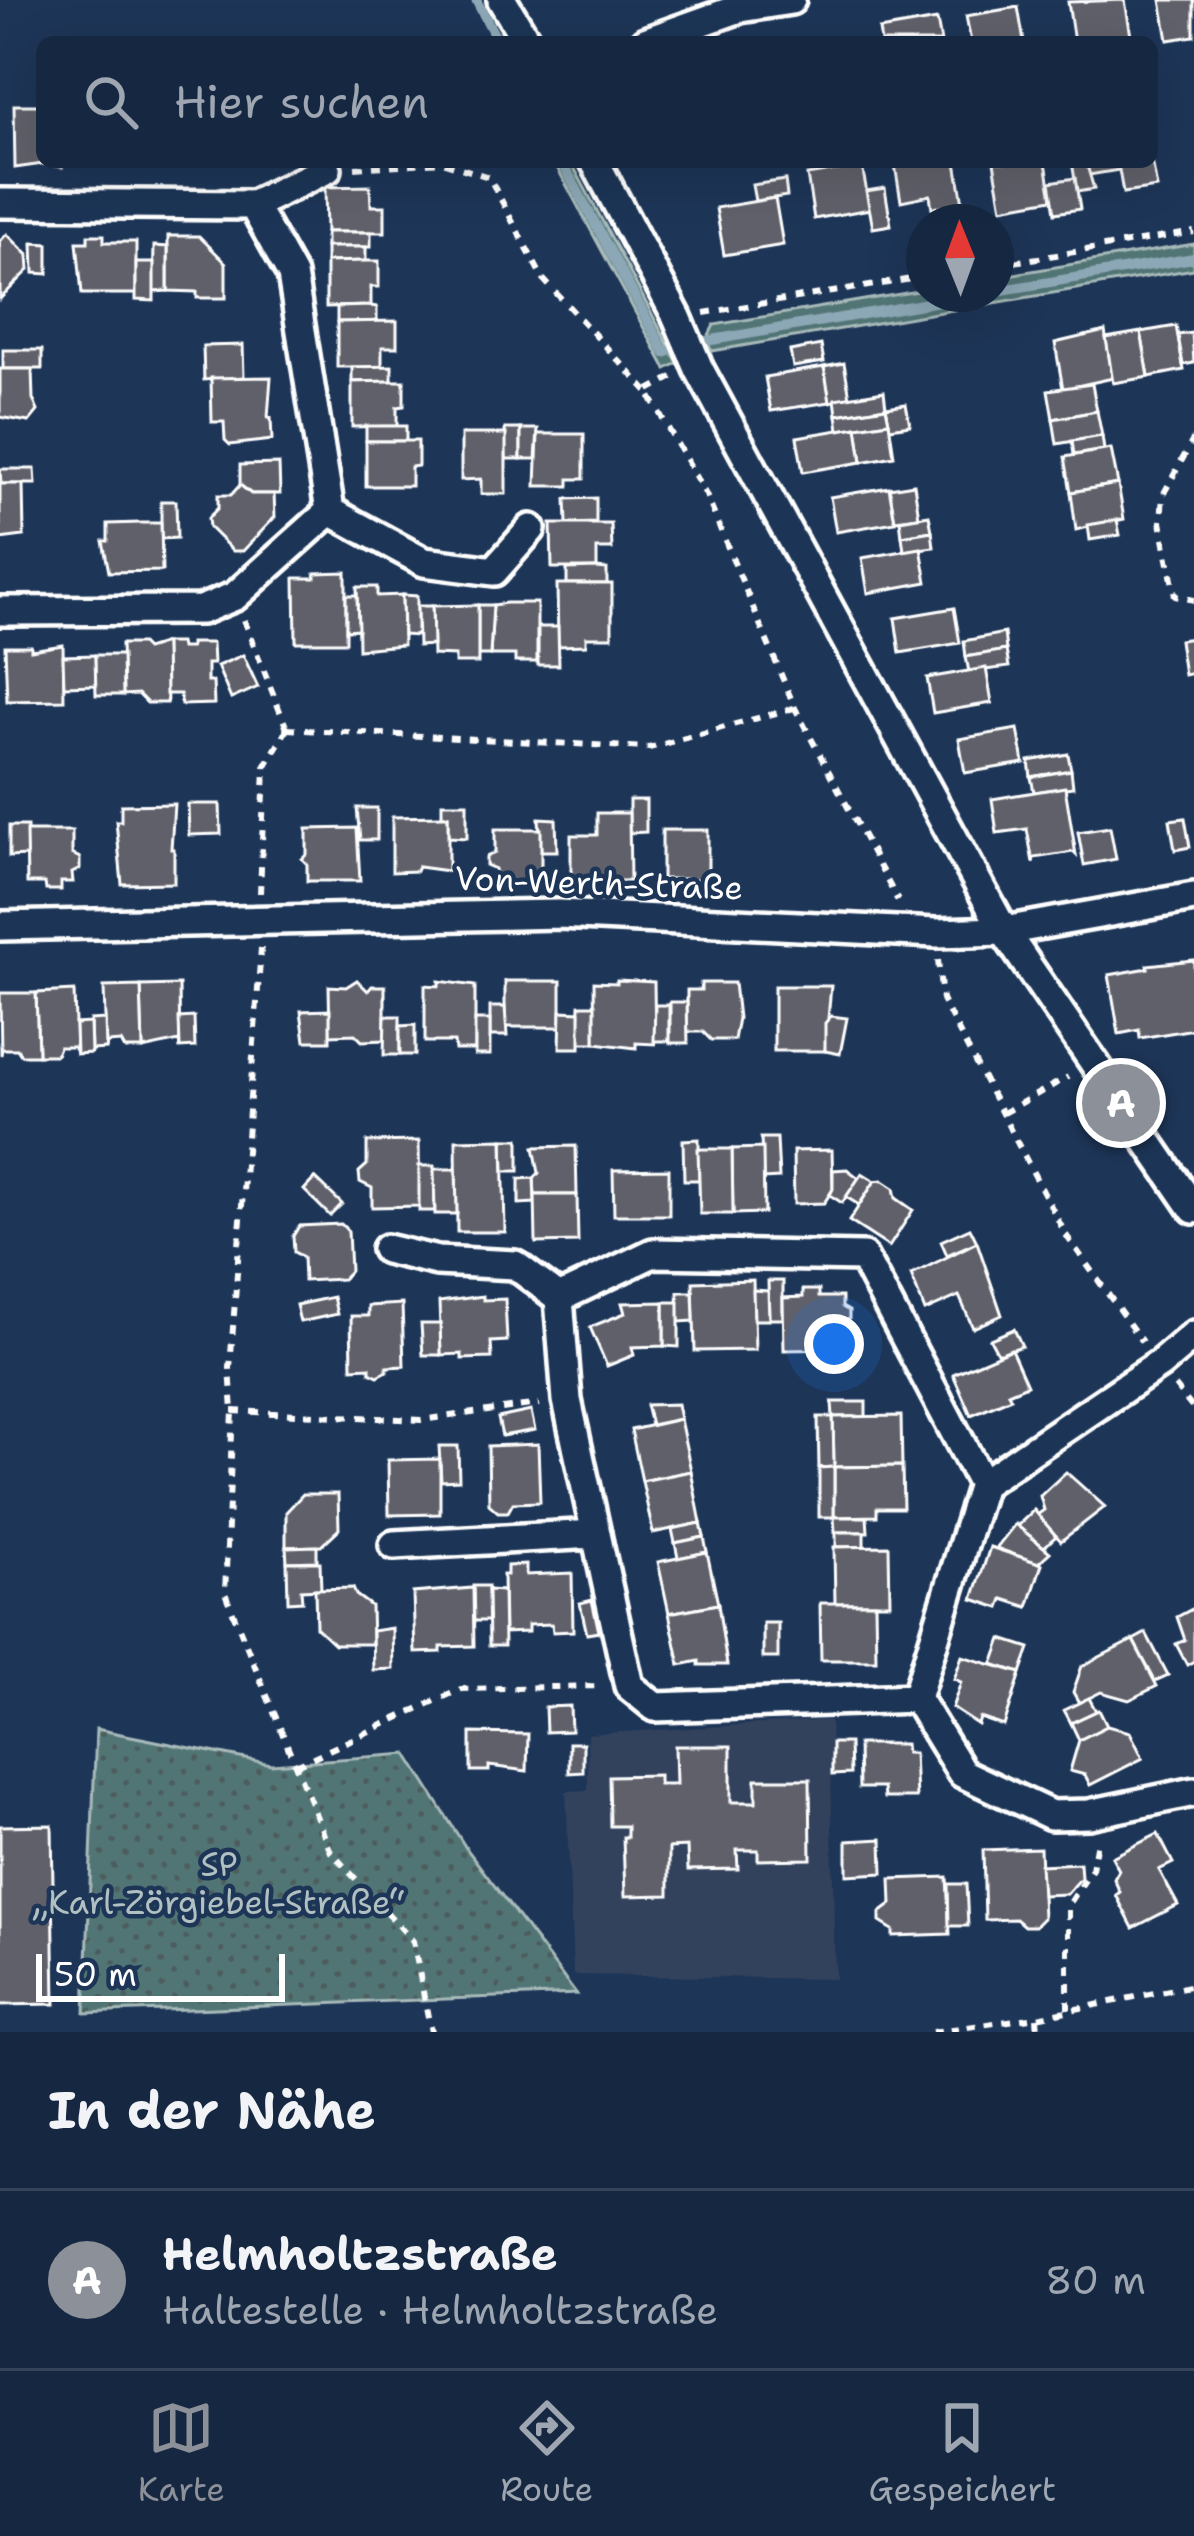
<!DOCTYPE html>
<html lang="de">
<meta charset="utf-8">
<style>
:root{--surface:#162841;--page:#23344c;--text:#f1f3f6;--muted:#9ea6b1;--line:#35445a;--accent:#8c9099}
body{margin:0;font-family:"Shantell Sans",sans-serif;background:var(--page);color:var(--text)}
.compass{position:absolute;left:906px;top:204px;width:108px;height:108px;border-radius:50%;background:var(--surface);box-shadow:0 12px 48px #0002;rotate:359deg}
.scale{position:absolute;left:36px;bottom:30px;width:249px;box-sizing:border-box;padding-left:12px;border:6px solid #fff;border-top:0;font-size:33px;line-height:42px;white-space:nowrap;color:#fff;-webkit-text-stroke:9px #1d3557;paint-order:stroke}
.you{position:absolute;left:834px;top:1344px;width:42px;height:42px;margin:-30px;border:9px solid #fff;border-radius:50%;background:#1a73e8;box-shadow:0 0 0 18px #1a73e833}
.badge{display:grid;place-items:center;width:78px;height:78px;border-radius:50%;background:var(--accent);color:#fff;font-size:39px;font-weight:700}
.pin{position:absolute;translate:-50% -50%;border:6px solid #fff;box-shadow:0 3px 12px #0006}
.list{margin:0;padding:0;list-style:none}
h2{display:flex;justify-content:space-between;align-items:center;height:156px;margin:0;padding:0 48px;font-size:51px}
h2 small{font-size:39px;font-weight:400;color:var(--muted)}
.list li{display:grid;grid-template-columns:78px 1fr auto;gap:36px;align-items:center;box-sizing:border-box;height:180px;padding:0 48px;border-top:3px solid var(--line)}
.list b{display:block;font-size:45px;white-space:nowrap}
.list p{margin:0;font-size:39px;white-space:nowrap;color:var(--muted)}
.list em{font-size:39px;font-style:normal;color:var(--muted)}
.icon{flex:none;width:66px;height:66px;fill:none;stroke:currentColor;stroke-width:2;stroke-linecap:round;stroke-linejoin:round}
.map{position:relative;flex:none;width:1194px;height:2032px;overflow:hidden}
.search{position:absolute;background:var(--surface);box-shadow:0 12px 48px #0002;left:36px;right:36px;top:36px;height:132px;display:flex;align-items:center;gap:30px;box-sizing:border-box;padding:0 42px;border-radius:18px;color:var(--muted);font-size:45px}
.sheet{height:336px;background:var(--surface)}
nav{display:flex;justify-content:space-around;align-items:center;box-sizing:border-box;height:168px;border-top:3px solid var(--line);background:var(--surface);font-size:33px;color:var(--muted)}
nav a{display:grid;justify-items:center;gap:6px}
nav .on{color:var(--accent)}
.map>svg:first-child{display:block}
</style>
<div class="map">
<svg width="1194" height="2032" viewBox="0 0 1194 2032">
<defs>
<pattern id="park-dots" width="8" height="8" patternUnits="userSpaceOnUse" patternTransform="scale(3)"><rect width="8" height="8" fill="#517475"/><path d="M2 2h.1M6 6h.1" fill="none" stroke="#4e5c5c" stroke-width="1.8" stroke-linecap="round"/></pattern>
</defs>
<rect width="100%" height="100%" fill="#1d3557"/>
<filter id="ink" filterUnits="userSpaceOnUse"><feTurbulence type="fractalNoise" baseFrequency=".00833" numOctaves="2"/><feDisplacementMap in="SourceGraphic" scale="24" xChannelSelector="R" yChannelSelector="G"/><feConvolveMatrix kernelMatrix="1 2 1 2 8 2 1 2 1" color-interpolation-filters="sRGB"/></filter>
<g filter="url(#ink)">
<path fill="#31425d" d="M830,1720L835,1979L573,1975L566,1791L588,1790L587,1734Z"/>
<g fill="#517475" stroke="#a8baba" stroke-width="3">
<path d="M554,162H571L678,363L666,369Z"/>
<path d="M1194,244V269L712,351L706,341L714,325L924,290V294H996V277Z"/>
</g>
<path fill="url(#park-dots)" stroke="#a8baba" stroke-width="3" d="M96,1729L271,1764L407,1754L466,1848L576,1994L85,2013Z"/>
<g fill="none" stroke-linecap="round" stroke-linejoin="round">
<g stroke="#8ca7b5" stroke-width="10">
<path d="M476,0L498,42"/>
<path d="M562,162L665,353L672,350"/>
<path d="M996,291L1194,258"/>
<path d="M706,341L981,294"/>
</g>
</g>
<g fill="#61606b" stroke="#fff" stroke-width="3">
<path d="M1125,0L1132,42H1074L1068,2Z"/>
<path d="M1161,0H1194V36L1168,40Z"/>
<path d="M1018,7L1024,42H971L966,16Z"/>
<path d="M937,20L941,42H881L879,30Z"/>
<path d="M14,105H42V162H62V167L43,164L15,168Z"/>
<path d="M1152,161L1157,188L1123,193L1119,170L1089,175L1086,162Z"/>
<path d="M913,162H956L963,203L932,208L930,195L901,201L895,165Z"/>
<path d="M994,162H1046L1052,199L1002,208Z"/>
<path d="M1072,162H1086L1094,189L1077,192Z"/>
<path d="M862,166L870,209L814,219L807,175Z"/>
<path d="M1075,178L1080,209L1055,213L1050,182Z"/>
<path d="M785,180L787,196L755,201L752,185Z"/>
<path d="M370,186L371,206H385V232H326L325,187Z"/>
<path d="M885,188L891,225L873,228L866,191Z"/>
<path d="M775,198L783,245L724,255L716,208Z"/>
<rect x="326" y="232" width="45" height="15"/>
<path d="M7,234L28,255L29,270L0,299V241Z"/>
<path d="M88,235H104V242H136V294H82L77,242H88Z"/>
<path d="M168,236H199L226,263V298H197V292L168,291Z"/>
<path d="M33,243L48,244V274L34,273Z"/>
<path d="M154,246L168,247V291L153,292Z"/>
<path d="M326,247H366V261L326,262Z"/>
<path d="M366,261H379V287H371V306L326,307V262Z"/>
<path d="M136,263H154V301L136,300Z"/>
<path d="M371,306L377,307V322H337V307Z"/>
<path d="M397,321V347H382V367H337V322Z"/>
<path d="M1176,326L1184,370L1149,377L1141,332Z"/>
<path d="M1105,331L1113,378L1063,389L1055,343Z"/>
<path d="M1141,332L1149,377L1113,383L1106,338Z"/>
<path d="M1192,333L1194,363L1183,365L1178,335Z"/>
<path d="M243,345L244,377L204,380L203,346Z"/>
<path d="M821,345L824,362L793,367L790,351Z"/>
<rect x="3" y="350" width="39" height="19"/>
<path d="M844,363L850,397L830,402L824,367Z"/>
<path d="M392,366V381L352,382V367Z"/>
<path d="M824,367L830,402L771,411L765,377Z"/>
<path d="M0,369H32L33,399L38,411L29,422L0,417Z"/>
<path d="M271,377L268,418H271L272,440L230,445L225,440L224,422H212L211,378Z"/>
<path d="M392,381H404V406L397,407V426L352,427V382Z"/>
<path d="M1092,384L1097,411L1053,419L1048,390Z"/>
<path d="M884,391L886,407L837,415L835,399Z"/>
<path d="M906,404L910,425L890,428L886,407Z"/>
<path d="M886,407L889,422L839,430L837,415Z"/>
<path d="M1097,411L1102,436L1057,444L1053,419Z"/>
<path d="M889,422L894,456L862,462L857,427Z"/>
<rect x="366" y="426" width="40" height="15"/>
<path d="M857,427L862,462L803,472L797,437Z"/>
<path d="M505,429H521V459H506Z"/>
<path d="M521,429H538L536,459H521Z"/>
<path d="M461,434H506V494H481V479L461,480Z"/>
<path d="M538,434H584V479H569V486H536Z"/>
<path d="M1102,436L1104,450L1074,455L1072,441Z"/>
<path d="M366,441H418V466L411,467V486H366Z"/>
<path d="M1111,449L1118,484L1071,492L1065,457Z"/>
<path d="M279,464L280,494H251L240,485V465Z"/>
<path d="M0,469H35L36,484H1Z"/>
<path d="M0,484H23L24,536L0,539Z"/>
<path d="M914,484L919,517L895,520L889,488Z"/>
<path d="M1118,484L1124,519L1076,530L1071,492Z"/>
<path d="M240,485L251,494H274L275,517L243,551H233L209,527L208,518L218,508V495H231Z"/>
<path d="M889,487L895,522L836,532L830,497Z"/>
<path d="M596,498V523L567,524L566,499Z"/>
<path d="M161,501H176L177,538L161,539Z"/>
<path d="M929,515L932,531L902,536L900,520Z"/>
<path d="M1117,520L1120,535L1090,540L1088,525Z"/>
<path d="M140,523H161L162,571L109,572L103,541H108V524Z"/>
<path d="M551,524H611L612,549H597V568H552Z"/>
<path d="M932,531L934,547L904,551L902,536Z"/>
<path d="M921,548L927,582L868,593L862,558Z"/>
<path d="M597,568L607,569V584H567V569Z"/>
<path d="M346,572V642H296L295,578H315V573Z"/>
<path d="M557,584H612V637H586V645L558,646Z"/>
<path d="M357,587H377V596L402,595L403,645L358,649Z"/>
<path d="M346,595H357L358,629L346,630Z"/>
<path d="M402,595L417,596V636L403,635Z"/>
<path d="M506,603H537V662H515V655H490L493,605Z"/>
<path d="M478,605H493L490,655H478Z"/>
<path d="M478,605V663H455V656L433,655L432,606Z"/>
<path d="M417,606H432L433,645L418,646Z"/>
<path d="M954,608L960,643L900,653L895,618Z"/>
<path d="M538,627H558L559,665H538Z"/>
<path d="M1004,633L1006,650L966,657L964,641Z"/>
<path d="M1194,638V673L1184,675L1179,640Z"/>
<path d="M165,643L167,703H147L138,694L123,695L121,644H141L146,649Z"/>
<path d="M165,643H180L181,648H190V643H212L213,664H207V682H213L214,704L181,705L180,694H166Z"/>
<path d="M63,645L64,700L7,701L5,646H31V650Z"/>
<path d="M1006,650L1009,667L969,672L966,657Z"/>
<path d="M95,655L96,685L64,686L63,656Z"/>
<path d="M95,655H122L123,695H96Z"/>
<path d="M243,655L258,687L231,699L217,666Z"/>
<path d="M986,668L992,703L933,713L927,678Z"/>
<path d="M1018,729L1024,763L965,773L959,739Z"/>
<path d="M1068,754L1071,770L1031,777L1029,761Z"/>
<path d="M1071,770L1073,787L1034,792L1031,777Z"/>
<path d="M1065,787L1076,855L1073,852L1034,858L1033,863L1027,829L997,833L992,799Z"/>
<path d="M629,800H646V832L629,833Z"/>
<path d="M442,803H467V838L448,837V816H442Z"/>
<path d="M174,804L171,849H174V883L122,884L116,821H121V805Z"/>
<path d="M188,804H220L221,834L189,835Z"/>
<path d="M357,808H377V840H360Z"/>
<path d="M597,813H629L630,881H571V835H597Z"/>
<path d="M442,816H448V871L418,867L416,871L392,872V817Z"/>
<path d="M539,818L556,819L557,851H541Z"/>
<path d="M1185,818L1190,847L1175,850L1170,820Z"/>
<path d="M9,826H27V856L9,857Z"/>
<path d="M1110,827L1116,859L1084,865L1078,832Z"/>
<path d="M357,828L360,881H307V864L302,859L307,854V829Z"/>
<path d="M495,829H541V881H495V869L486,865V857L495,853Z"/>
<rect x="662" y="830" width="46" height="49"/>
<path d="M26,831H72V854L80,858V869L72,873L73,882H61V890H46L45,883H27Z"/>
<path d="M1194,960V1029L1140,1038L1139,1030L1119,1034L1109,975L1148,968L1147,965Z"/>
<path d="M357,980L368,991L372,986H385V1040L362,1041L355,1034L330,1035L329,986L346,987Z"/>
<path d="M617,980L654,982L655,1044L636,1043V1048L595,1043L594,982L617,983Z"/>
<path d="M439,981L475,986V1050H455L454,1042H425V985L439,986Z"/>
<rect x="505" y="981" width="56" height="46"/>
<path d="M701,983H734L738,1018L734,1040H711L703,1032H687V990H701Z"/>
<path d="M179,985L180,1048L179,1041L143,1049L141,986Z"/>
<path d="M141,986L143,1049H125L121,1042L107,1043L106,1049L104,987Z"/>
<path d="M774,986H831L825,1051H774Z"/>
<path d="M74,991L76,1054L74,1047H59L56,1055H38L36,993Z"/>
<path d="M0,993H36L38,1055H21L17,1049H2L1,1055Z"/>
<path d="M670,1002H687L688,1043H670Z"/>
<path d="M580,1005H595V1043H579Z"/>
<path d="M655,1005H669V1041H654Z"/>
<path d="M490,1007H505L507,1036H490Z"/>
<path d="M330,1010V1041H305L301,1011Z"/>
<path d="M561,1011L580,1012V1048H560Z"/>
<path d="M385,1016H400V1055H384Z"/>
<path d="M831,1016L847,1018L840,1054L825,1051V1023Z"/>
<path d="M194,1017L195,1047L180,1048L179,1018Z"/>
<path d="M105,1019L106,1049L91,1050L90,1020Z"/>
<rect x="475" y="1020" width="15" height="35"/>
<path d="M90,1023L91,1053L76,1054L75,1024Z"/>
<path d="M415,1025V1055H400V1026Z"/>
<path d="M761,1138H777L779,1178L763,1179Z"/>
<path d="M503,1139H519V1171H504Z"/>
<path d="M503,1139L505,1232H457L456,1140Z"/>
<path d="M699,1139V1180H684L683,1140Z"/>
<path d="M419,1141L420,1206L372,1207V1188L360,1182L359,1172L367,1165V1142Z"/>
<path d="M576,1146L577,1195H535L534,1178L539,1173L534,1147Z"/>
<path d="M763,1148L764,1213L733,1214L732,1149Z"/>
<path d="M698,1149H732L733,1214H700Z"/>
<path d="M832,1150L833,1189L824,1203L794,1204L793,1151Z"/>
<path d="M419,1166H434L435,1211H419Z"/>
<path d="M434,1169H456L457,1214H435Z"/>
<path d="M669,1169V1215H614L613,1170Z"/>
<path d="M847,1169L859,1178L842,1203L830,1195L833,1189V1170Z"/>
<path d="M862,1173L875,1181L859,1205L846,1197Z"/>
<path d="M315,1178L342,1204L330,1216L304,1190Z"/>
<path d="M534,1178L535,1203L519,1204V1179Z"/>
<path d="M882,1180L894,1188L896,1198L913,1210L889,1247L849,1221L875,1181Z"/>
<path d="M535,1195H577L578,1242L536,1243Z"/>
<path d="M341,1224L348,1231L350,1271L342,1279L304,1281L303,1257L294,1252L293,1236L299,1226Z"/>
<path d="M970,1228L977,1242L947,1255L941,1241Z"/>
<path d="M977,1242L1002,1315L973,1328L959,1296L925,1311L911,1275Z"/>
<path d="M753,1280L755,1350L695,1351L693,1282Z"/>
<path d="M768,1281H783V1319H769Z"/>
<path d="M753,1290L768,1291L769,1320H754Z"/>
<path d="M803,1290H819V1297H842V1307L849,1311V1319L843,1323V1349L784,1350L783,1298L803,1297Z"/>
<path d="M678,1292H693L694,1321L679,1322Z"/>
<path d="M483,1296V1300L505,1299L507,1341L491,1342L492,1358L462,1359V1354L441,1355L439,1302Z"/>
<path d="M333,1297L337,1314L300,1322L296,1305Z"/>
<path d="M664,1302H679V1347L664,1346Z"/>
<path d="M664,1302V1346L632,1347L634,1355L607,1366L590,1327L625,1313L622,1303Z"/>
<path d="M402,1304L404,1366L387,1367V1371L378,1376L370,1372V1367L352,1368L351,1316H368V1306Z"/>
<path d="M421,1324H440L441,1355H423Z"/>
<path d="M1014,1329L1022,1346L998,1354L990,1339Z"/>
<path d="M1011,1349L1027,1385L1008,1393L1011,1398L971,1415L953,1374Z"/>
<path d="M832,1402H866V1417H833Z"/>
<path d="M677,1404L680,1419L651,1425L646,1405Z"/>
<path d="M531,1411L535,1430L502,1436L498,1418Z"/>
<path d="M901,1416L902,1466L834,1467L833,1417Z"/>
<path d="M818,1417H833L834,1467L819,1468Z"/>
<path d="M680,1419L691,1471L642,1481L631,1430Z"/>
<path d="M538,1444L540,1502L513,1503L508,1512H498L489,1504L488,1446Z"/>
<path d="M439,1446H458L459,1480L441,1481Z"/>
<path d="M440,1459V1514L389,1515L388,1460Z"/>
<path d="M902,1466L903,1508H877V1516L834,1517V1467Z"/>
<path d="M834,1467V1517H819V1468Z"/>
<path d="M691,1471L701,1523L653,1533L642,1481Z"/>
<path d="M1066,1472L1105,1507L1061,1541L1037,1515L1044,1510L1040,1496Z"/>
<path d="M303,1494H338L339,1529L321,1546L286,1547V1512Z"/>
<path d="M1034,1510L1056,1536L1044,1547L1017,1526Z"/>
<path d="M834,1517H867L868,1532H835Z"/>
<path d="M701,1523L704,1537L675,1543L672,1529Z"/>
<path d="M1015,1524L1050,1552L1038,1563L996,1548Z"/>
<rect x="836" y="1532" width="28" height="15"/>
<path d="M704,1537L707,1552L678,1558L675,1543Z"/>
<path d="M317,1546V1561L287,1562L286,1547Z"/>
<path d="M889,1546L890,1603H835L834,1547Z"/>
<path d="M990,1547L1042,1564L1028,1607L1003,1599L1000,1608L973,1599Z"/>
<path d="M707,1552L718,1604L669,1613L658,1562Z"/>
<path d="M287,1562H320L321,1589L301,1590L302,1601L288,1602Z"/>
<path d="M526,1565V1575L572,1573L573,1631L553,1632L552,1624L528,1625V1632L504,1633L503,1575H507V1566Z"/>
<path d="M473,1586H488L489,1621H474Z"/>
<path d="M353,1588L356,1595L371,1606L372,1644H334L316,1627L315,1589Z"/>
<path d="M473,1588L474,1646L441,1647V1652L415,1653L413,1593Z"/>
<path d="M488,1590L503,1591L504,1646H489Z"/>
<path d="M592,1600L599,1632L587,1634L580,1603Z"/>
<path d="M820,1603H875L876,1660H821Z"/>
<path d="M718,1604L727,1665H699V1661L680,1665L669,1613Z"/>
<path d="M1194,1608V1661L1187,1665L1176,1644L1185,1640L1177,1617Z"/>
<rect x="763" y="1623" width="15" height="35"/>
<path d="M392,1628L393,1669L373,1670L372,1631Z"/>
<path d="M1146,1633L1168,1675L1155,1681L1133,1640Z"/>
<path d="M1002,1639L1030,1648L1021,1673L993,1664Z"/>
<path d="M1133,1640L1157,1686L1129,1700L1101,1692L1079,1703L1073,1692L1082,1666Z"/>
<path d="M962,1656L1021,1673L1004,1726L980,1718L978,1725L952,1708L961,1682L954,1679Z"/>
<path d="M1089,1698L1096,1711L1071,1723L1064,1710Z"/>
<path d="M570,1706L571,1731L546,1732L545,1707Z"/>
<path d="M1099,1710L1107,1726L1079,1740L1071,1723Z"/>
<path d="M1107,1726L1130,1732L1143,1758L1090,1785L1085,1775L1070,1771L1079,1740Z"/>
<path d="M471,1733L528,1734L527,1771L489,1766V1771H471Z"/>
<path d="M569,1743H583V1772L569,1773Z"/>
<path d="M832,1743H849L850,1774L832,1775Z"/>
<path d="M858,1744H905L906,1753H914L916,1798H884L883,1788H859Z"/>
<path d="M675,1746H731V1802H756V1779H810L811,1859L758,1860V1850H737L738,1869L688,1870L687,1847L669,1848V1895L625,1896L623,1837H627V1826H610L609,1776L659,1775V1784H676Z"/>
<path d="M52,1825L55,2004L0,2005V1826Z"/>
<path d="M1158,1834L1173,1863L1159,1870L1178,1905L1133,1928L1116,1895L1120,1892L1114,1879L1119,1870L1112,1857Z"/>
<path d="M882,1839L883,1873L847,1875V1841Z"/>
<path d="M1040,1848L1043,1918L1035,1926H1024L1016,1919L985,1920L983,1850Z"/>
<path d="M1080,1863L1081,1878L1067,1894L1042,1895L1040,1865Z"/>
<path d="M947,1877L950,1934L893,1936V1930L880,1922V1913L892,1904L891,1879Z"/>
<path d="M948,1884H966L968,1926H949Z"/>
</g>
<g fill="none" stroke-linecap="round" stroke-linejoin="round">
<defs>
<g id="street">
<path d="M502,0L527,42"/>
<path d="M645,42L740,8L791,0"/>
<path d="M595,162L677,317L699,369L1004,931L1194,1209"/>
<path d="M0,203L253,205L292,275L330,511L235,596L201,610L0,611"/>
<path d="M253,205L327,169"/>
<path d="M330,511L424,562L494,571L531,529"/>
<path d="M0,926L559,914L936,933L1004,931L1194,897"/>
<path d="M386,1249L437,1261L515,1265L559,1298"/>
<path d="M982,1484L863,1257L653,1253L559,1298L567,1400L629,1686L655,1707L916,1698L982,1484L1160,1364L1194,1335"/>
<path d="M394,1545L596,1534"/>
<path d="M916,1698L962,1773L1051,1815L1089,1814L1194,1792"/>
</g>
</defs>
<use href="#street" stroke="#fff" stroke-width="36"/>
<g stroke="#fff" stroke-width="6" stroke-dasharray="9 9" stroke-linecap="butt">
<path d="M355,168L442,162L489,177L543,279L647,391"/>
<path d="M996,265L1194,232"/>
<path d="M704,313L924,277"/>
<path d="M673,377L647,391L706,495L795,708L898,901"/>
<path d="M1194,438L1163,495L1161,522L1175,596L1194,600"/>
<path d="M244,620L287,729"/>
<path d="M287,729L649,748L794,708"/>
<path d="M260,893L265,767L287,729"/>
<path d="M261,948L230,1368L233,1411L225,1593L331,1852L413,1941L431,2032"/>
<path d="M938,960L942,1000L1066,1235L1142,1342"/>
<path d="M1003,1113L1068,1077"/>
<path d="M1175,1386L1194,1410"/>
<path d="M233,1411L421,1420L539,1404"/>
<path d="M296,1765L461,1689L602,1686"/>
<path d="M1068,2009V1906L1092,1869L1097,1841"/>
<path d="M1037,2017L1038,2032"/>
<path d="M932,2032L1037,2017L1194,1985"/>
</g>
<use href="#street" stroke="#1d3557" stroke-width="27"/>
</g>
</g>
<g text-anchor="middle" dominant-baseline="central" stroke-width="9" stroke-linejoin="round" paint-order="stroke">
<g font-size="33" fill="#fff" stroke="#1d3557">
<text transform="translate(599 883) rotate(2)">Von-Werth-Straße</text>
</g>
<g font-size="33" fill="#b1c0c1" stroke="#1d3557">
<text x="219" y="1864">SP<tspan x="219" dy="38">„Karl-Zörgiebel-Straße“</tspan></text>
</g>
</g>
</svg>
<svg class="compass" viewBox="-18 -18 36 36"><path d="M0-13l5 13h-10z" fill="#e53935"/><path d="M0 13l5-13h-10z" fill="#9ea6b1"/></svg>
<div class="scale">50 m</div>
<div class="you"></div>
<div class="pin badge" style="left:1121px;top:1103px">A</div>
<div class="search"><svg class="icon" aria-label="search" viewBox="0 0 24 24"><circle cx="10" cy="10" r="6"/><path d="M15 15l6 6"/></svg>Hier suchen</div>
</div>
<section class="sheet">
<h2>In der Nähe<small></small></h2>
<ul class="list">
<li><span class="badge">A</span><div><b>Helmholtzstraße</b><p>Haltestelle · Helmholtzstraße</p></div><em>80 m</em></li>
</ul>
</section>
<nav>
<a class="on"><svg class="icon" aria-label="map" viewBox="0 0 24 24"><path d="M3 6l6-2 6 2 6-2v14l-6 2-6-2-6 2zM9 4v14M15 6v14"/></svg>Karte</a>
<a><svg class="icon" aria-label="directions" viewBox="0 0 24 24"><path d="M12 3l9 9-9 9-9-9zM9 14v-3h6M13 9l2 2-2 2"/></svg>Route</a>
<a><svg class="icon" aria-label="saved" viewBox="0 0 24 24"><path d="M7 4h10v16l-5-4-5 4z"/></svg>Gespeichert</a>
</nav>
